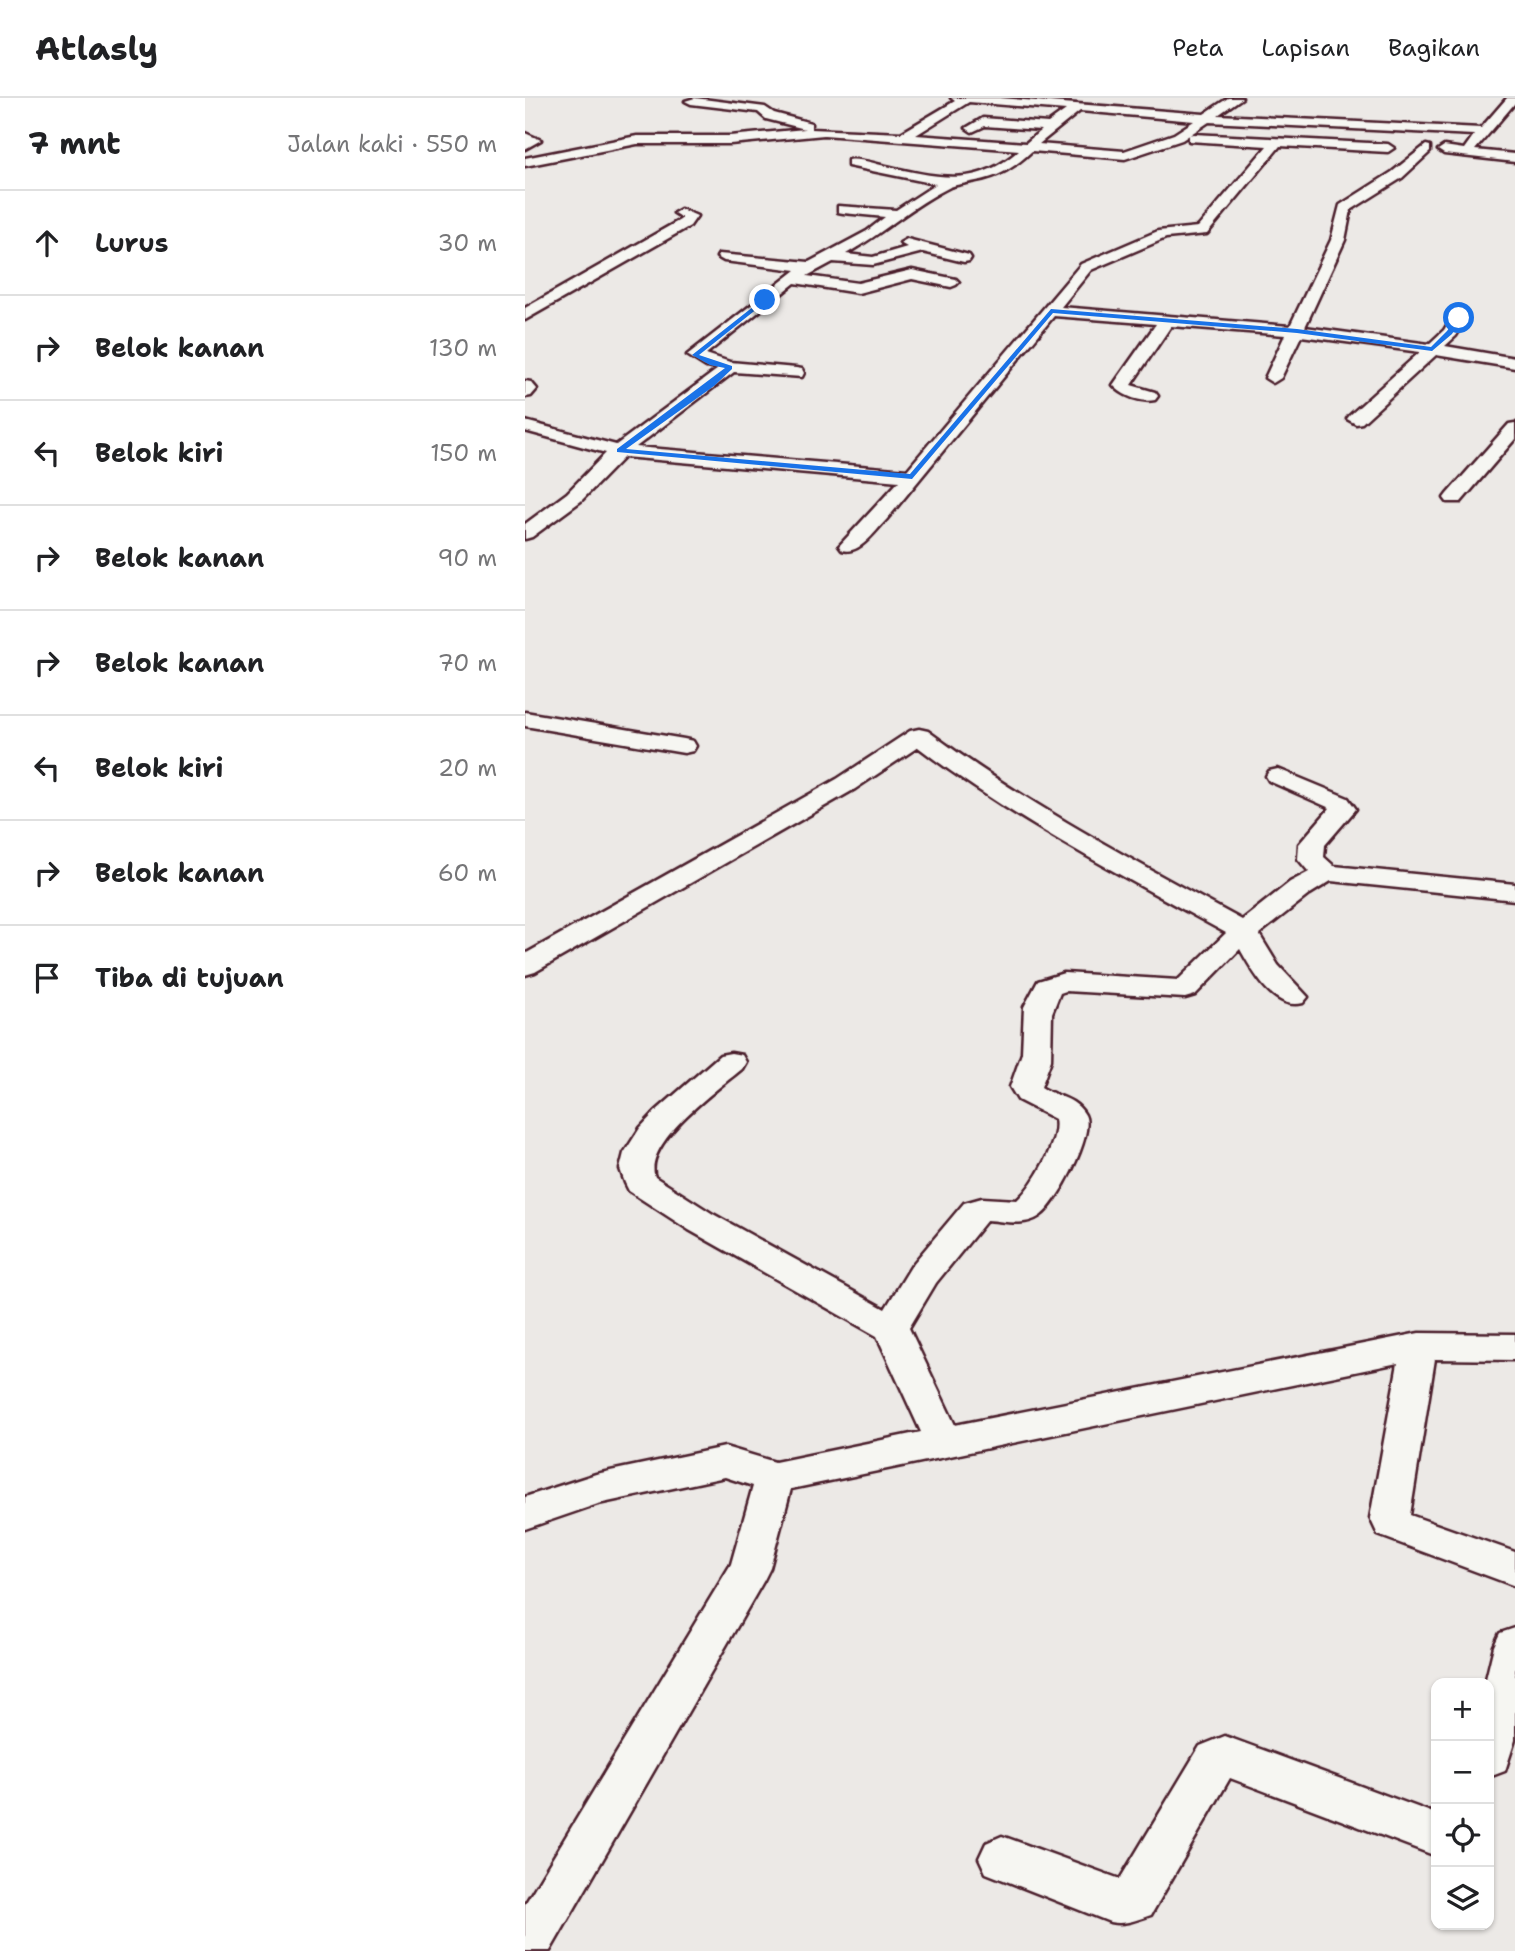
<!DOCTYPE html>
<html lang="id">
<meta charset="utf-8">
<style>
:root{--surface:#fff;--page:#f6f6f6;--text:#202124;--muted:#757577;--line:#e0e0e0}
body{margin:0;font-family:"Shantell Sans",sans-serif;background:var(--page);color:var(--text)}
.controls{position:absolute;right:21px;bottom:21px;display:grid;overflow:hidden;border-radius:14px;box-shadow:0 2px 5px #0004}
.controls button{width:63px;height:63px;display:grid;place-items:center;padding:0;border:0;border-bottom:2px solid var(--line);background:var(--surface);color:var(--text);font:35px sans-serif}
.stop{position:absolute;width:21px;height:21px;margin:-16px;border:5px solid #1a73e8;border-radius:50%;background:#fff}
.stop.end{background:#1a73e8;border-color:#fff;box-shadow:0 2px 7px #0008}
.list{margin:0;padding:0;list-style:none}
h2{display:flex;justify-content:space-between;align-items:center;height:91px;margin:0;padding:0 28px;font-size:30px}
h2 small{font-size:23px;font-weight:400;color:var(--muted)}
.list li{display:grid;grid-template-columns:46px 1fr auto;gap:21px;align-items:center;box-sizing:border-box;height:105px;padding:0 28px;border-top:2px solid var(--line)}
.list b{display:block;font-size:26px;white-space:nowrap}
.list em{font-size:23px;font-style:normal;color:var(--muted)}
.icon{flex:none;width:38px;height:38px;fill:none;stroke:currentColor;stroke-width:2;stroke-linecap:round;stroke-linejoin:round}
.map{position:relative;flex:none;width:990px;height:1853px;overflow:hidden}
header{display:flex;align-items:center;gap:42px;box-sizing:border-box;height:98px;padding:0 35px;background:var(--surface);border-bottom:2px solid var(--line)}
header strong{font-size:33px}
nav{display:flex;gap:38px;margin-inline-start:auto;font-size:24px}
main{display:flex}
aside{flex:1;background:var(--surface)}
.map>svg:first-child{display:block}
</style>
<header>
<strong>Atlasly</strong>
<nav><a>Peta</a><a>Lapisan</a><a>Bagikan</a></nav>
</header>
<main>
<aside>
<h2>7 mnt<small>Jalan kaki · 550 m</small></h2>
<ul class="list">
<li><svg class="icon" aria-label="ahead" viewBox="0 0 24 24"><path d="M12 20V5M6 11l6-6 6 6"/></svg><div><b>Lurus</b></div><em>30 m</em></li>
<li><svg class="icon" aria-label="right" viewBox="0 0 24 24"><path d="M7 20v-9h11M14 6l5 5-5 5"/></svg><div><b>Belok kanan</b></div><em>130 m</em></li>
<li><svg class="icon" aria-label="left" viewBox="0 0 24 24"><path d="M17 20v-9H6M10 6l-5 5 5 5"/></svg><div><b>Belok kiri</b></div><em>150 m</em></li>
<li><svg class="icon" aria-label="right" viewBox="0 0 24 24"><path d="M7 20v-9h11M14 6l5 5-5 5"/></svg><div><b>Belok kanan</b></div><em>90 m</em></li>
<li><svg class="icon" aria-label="right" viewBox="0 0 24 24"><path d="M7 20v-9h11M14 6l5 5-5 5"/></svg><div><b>Belok kanan</b></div><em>70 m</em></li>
<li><svg class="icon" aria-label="left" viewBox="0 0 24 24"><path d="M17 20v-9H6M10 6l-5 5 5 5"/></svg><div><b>Belok kiri</b></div><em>20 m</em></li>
<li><svg class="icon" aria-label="right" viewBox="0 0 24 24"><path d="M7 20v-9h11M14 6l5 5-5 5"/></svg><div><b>Belok kanan</b></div><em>60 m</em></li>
<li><svg class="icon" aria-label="arrive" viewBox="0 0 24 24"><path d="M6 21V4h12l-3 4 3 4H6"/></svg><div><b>Tiba di tujuan</b></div></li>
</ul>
</aside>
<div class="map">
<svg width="990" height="1853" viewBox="0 0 990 1853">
<rect width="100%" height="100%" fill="#ece9e6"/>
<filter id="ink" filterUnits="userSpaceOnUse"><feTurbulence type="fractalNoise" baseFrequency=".0143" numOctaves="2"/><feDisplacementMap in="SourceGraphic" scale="14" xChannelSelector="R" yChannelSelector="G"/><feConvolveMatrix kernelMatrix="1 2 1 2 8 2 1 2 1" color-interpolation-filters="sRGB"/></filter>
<g filter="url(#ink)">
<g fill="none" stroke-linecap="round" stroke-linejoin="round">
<defs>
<g id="street">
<path d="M170,0L240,9L249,15L286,25V31L376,35L430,3L426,0H475L679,16L703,0H717L693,17L956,30L982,0H990V5L950,52L990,56V64L919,56L913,52L919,48L939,51L949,37L684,24L657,42L600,61L507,53C490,69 474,79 451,83C443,85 433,86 425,89C388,107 357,136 321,156L348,159L382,149L375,145L382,141L444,157L446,160L444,163L439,164L398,154L348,167L308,164L282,178L333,185L387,172L431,181L434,184L431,187L426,189L387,181L333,195L270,185L181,256L205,264L271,270L277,271L279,275L277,279L209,274L111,349L382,372L556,166L633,133L673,129L742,48L664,43V37L668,36L863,46L869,50L863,54L755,48L682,136L641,140L566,172L536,209L765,228L806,142L815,107L867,74L901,47L905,48V54L877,80L826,112L820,142L780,229L904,246L919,232L928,217L934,215L942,220L931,238L920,248L990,260V270L911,257L837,325L831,326L822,321L825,317L895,254L776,238L756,280L748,285L740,280L760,237L646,228L606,287L630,294L633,298L630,302C616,305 597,298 588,287L631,226L529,218L362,421C350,433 335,457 317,452L314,448L374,383L99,359L56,403L7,439L0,441V426L42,395L81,355L0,333V323L91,347L193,271L181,269L162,257L271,172L199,163L192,159L194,156L284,164L342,133L360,119L318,115L313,114V108L371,112L411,86L323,68V62C335,60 349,66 361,68C411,79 451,91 494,52L299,37L205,46H112L0,68V60L112,38H205L280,31L241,21L233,14L166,6L160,3ZM444,4L541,12L523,25L458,20L441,30L447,34L460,28L516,32L501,45L391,37ZM555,13L669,23L649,36L599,53L514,46Z"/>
<path d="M0,35L16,42L0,51Z"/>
<path d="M156,111L172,118L165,128L0,222V210L155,122L157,120L149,115Z"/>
<path d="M0,283L6,284L12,291L6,298L0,299Z"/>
<path d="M990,325V341L936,404H922L919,400L922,396L984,326Z"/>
<path d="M0,614L159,641L168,643L171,648L168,653L159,655L0,628Z"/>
<path d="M394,631L403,633C501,706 609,763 717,822L765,784L784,774L773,761L774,746L805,710L744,683L741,678L744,673L753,671L823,700L831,711L800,747L799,759L809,768L990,786V802L806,783L785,796L734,836L753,867L783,899L778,905C749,913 728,874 715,851L670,897L660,900L541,893L535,895L527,915L526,962L516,989C531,999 550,999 560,1017C570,1036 532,1107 515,1118C499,1129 479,1123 462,1122L411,1185L384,1230L430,1327L894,1235L990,1236V1262L910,1261L885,1417L990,1454V1488L853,1437L845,1420L873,1265L266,1391L245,1470L239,1482L25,1853H0V1806L206,1466L228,1388L200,1379L73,1406L0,1431V1399L71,1376L200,1349L250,1364L396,1334L352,1238L164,1132L104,1093L100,1085L95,1071L99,1055L115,1030L131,1013L195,957L206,955L217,957L221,964L217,971C193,991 117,1045 130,1079L188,1116L360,1211L387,1167L439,1105L457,1100L492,1102C508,1088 535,1042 530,1021L493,1002L485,989L497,955L499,909L513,883L539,875L653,882L701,835C596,777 489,722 393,649L330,691L10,874L0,877V856L312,681L385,633Z"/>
<path d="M990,1530V1642L980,1673L964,1679V1585H960L969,1548L975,1535Z"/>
<path d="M700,1638L911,1716V1758L705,1680L626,1817C611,1822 600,1827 585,1824L461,1775L454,1760L461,1745L477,1738L595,1781L675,1648Z"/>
</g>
</defs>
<use href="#street" stroke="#4a1f2b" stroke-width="5"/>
<use href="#street" fill="#f6f6f2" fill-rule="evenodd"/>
</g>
</g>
<path fill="#1a73e8" d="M238,201L243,202L174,257L207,268V271L189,288L101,351L385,376L526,211L772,231L906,249L922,233L932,219L937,220L927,236L907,253L772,235L528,215L387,381L92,354V351L200,270L185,267L167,257Z"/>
</svg>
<div class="controls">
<button>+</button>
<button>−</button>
<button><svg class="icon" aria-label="locate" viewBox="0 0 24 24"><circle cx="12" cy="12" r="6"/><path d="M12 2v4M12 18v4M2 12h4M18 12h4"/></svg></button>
<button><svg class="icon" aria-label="layers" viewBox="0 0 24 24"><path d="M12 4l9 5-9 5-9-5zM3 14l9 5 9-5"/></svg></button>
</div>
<div class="stop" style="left:934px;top:220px"></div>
<div class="stop end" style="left:240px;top:202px"></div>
</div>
</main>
